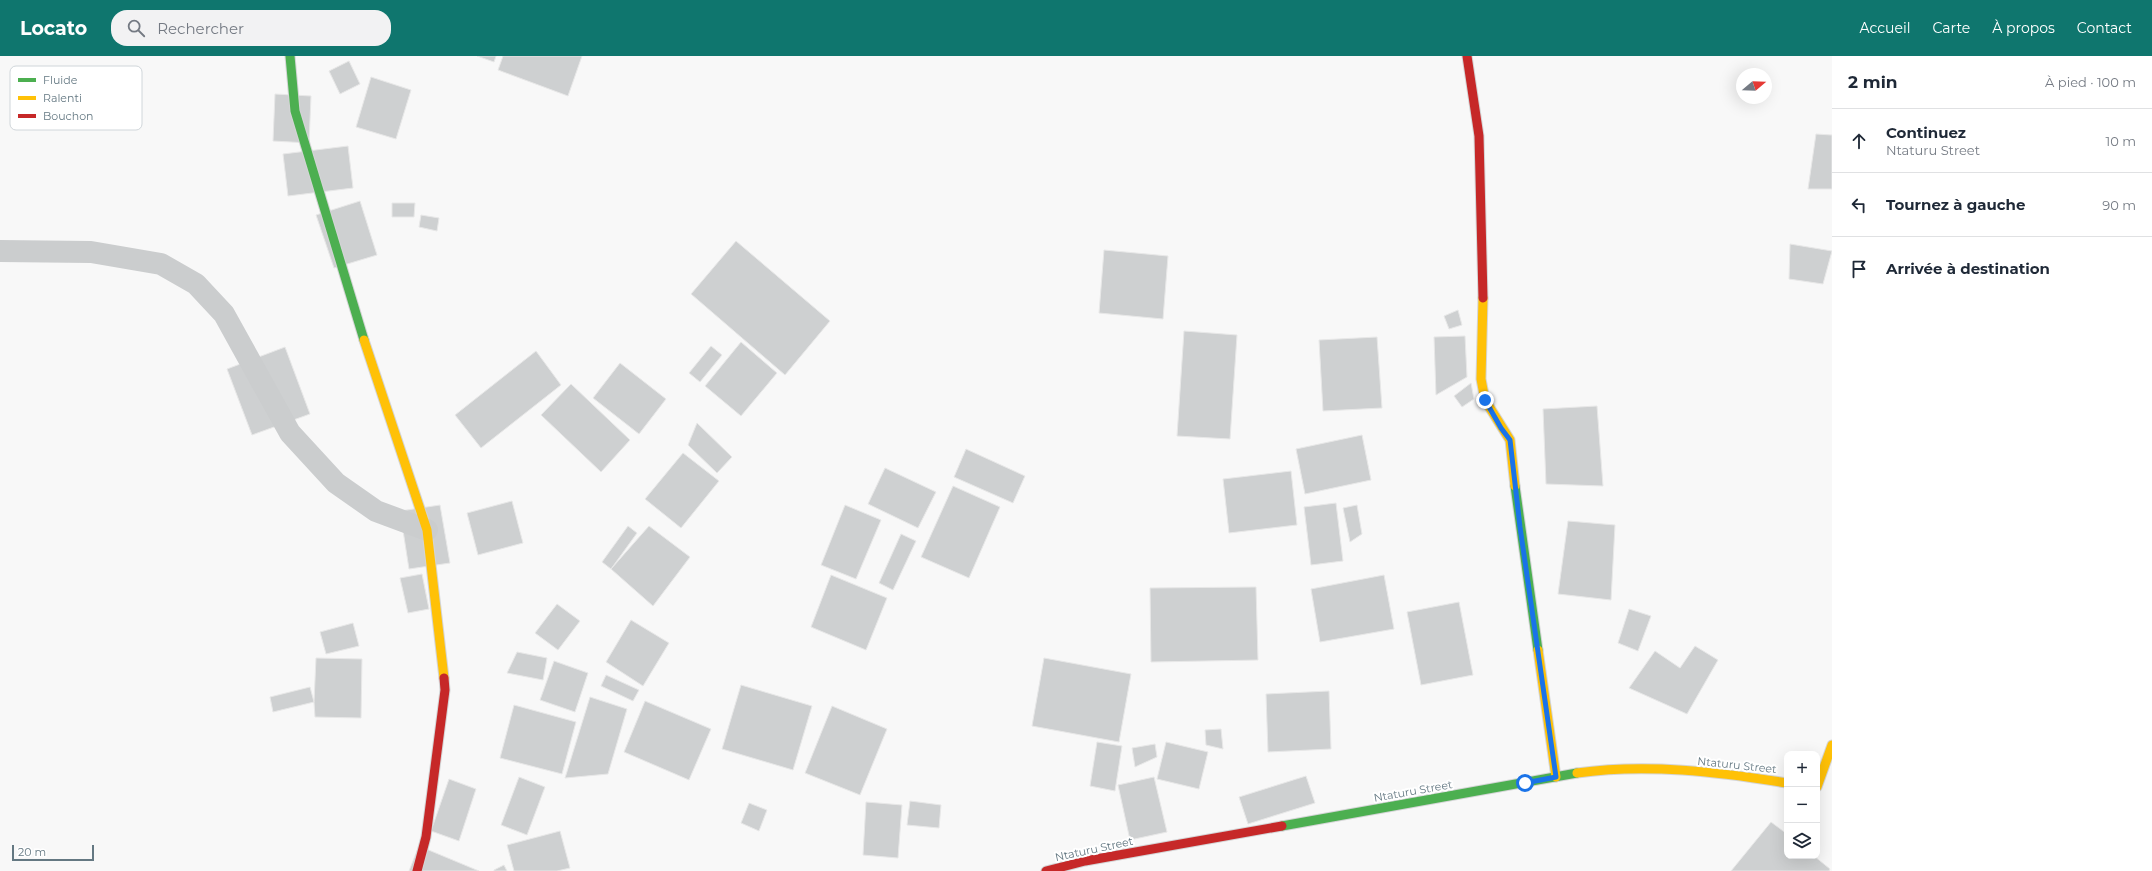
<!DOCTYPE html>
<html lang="fr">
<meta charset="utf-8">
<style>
:root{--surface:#fff;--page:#f2f2f3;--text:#1f2937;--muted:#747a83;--line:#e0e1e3;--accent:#0f766e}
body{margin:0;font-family:Montserrat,sans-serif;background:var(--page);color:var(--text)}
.controls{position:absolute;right:12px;bottom:12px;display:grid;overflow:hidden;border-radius:8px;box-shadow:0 4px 16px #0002}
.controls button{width:36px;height:36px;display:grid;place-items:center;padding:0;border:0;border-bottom:1px solid var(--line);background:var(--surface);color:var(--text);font:20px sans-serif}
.compass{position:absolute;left:1736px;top:12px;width:36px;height:36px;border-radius:50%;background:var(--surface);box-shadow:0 4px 16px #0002;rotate:71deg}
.scale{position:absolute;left:12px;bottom:10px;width:82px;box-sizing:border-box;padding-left:4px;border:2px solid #647882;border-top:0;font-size:11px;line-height:14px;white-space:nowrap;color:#647882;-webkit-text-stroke:3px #fff;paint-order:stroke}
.stop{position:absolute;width:12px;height:12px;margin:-9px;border:3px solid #1a73e8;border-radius:50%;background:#fff}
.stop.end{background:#1a73e8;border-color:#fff;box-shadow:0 1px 4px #0008}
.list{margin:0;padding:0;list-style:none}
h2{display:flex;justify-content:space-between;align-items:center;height:52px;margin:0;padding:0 16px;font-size:17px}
h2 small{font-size:13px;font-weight:400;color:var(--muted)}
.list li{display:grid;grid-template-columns:26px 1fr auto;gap:12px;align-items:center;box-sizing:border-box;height:64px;padding:0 16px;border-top:1px solid var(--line)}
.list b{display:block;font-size:15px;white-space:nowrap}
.list p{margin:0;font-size:13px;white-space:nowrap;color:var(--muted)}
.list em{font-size:13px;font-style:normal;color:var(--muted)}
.icon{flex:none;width:22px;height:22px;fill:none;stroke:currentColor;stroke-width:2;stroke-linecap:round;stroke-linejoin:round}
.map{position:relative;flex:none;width:1832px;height:815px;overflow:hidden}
header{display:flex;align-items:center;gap:24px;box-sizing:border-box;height:56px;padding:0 20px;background:var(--accent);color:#fff}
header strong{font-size:19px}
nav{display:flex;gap:22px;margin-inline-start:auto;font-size:14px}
.search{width:280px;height:36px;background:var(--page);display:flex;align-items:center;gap:10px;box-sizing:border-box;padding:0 14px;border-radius:16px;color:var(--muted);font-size:15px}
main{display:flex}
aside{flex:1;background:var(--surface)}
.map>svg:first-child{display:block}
</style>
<header>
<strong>Locato</strong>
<div class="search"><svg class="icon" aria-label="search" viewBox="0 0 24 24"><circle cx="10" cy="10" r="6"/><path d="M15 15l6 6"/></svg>Rechercher</div>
<nav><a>Accueil</a><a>Carte</a><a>À propos</a><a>Contact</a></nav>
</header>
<main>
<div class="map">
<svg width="1832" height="815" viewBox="0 0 1832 815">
<rect width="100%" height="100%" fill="#f8f8f8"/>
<g fill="#ced0d1" stroke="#e8e8e8">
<path d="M477,0H496L494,6Z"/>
<path d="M503,0H582L568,40L498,14Z"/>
<path d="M349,5L360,28L340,38L329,15Z"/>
<path d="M371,21L411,34L396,83L356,71Z"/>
<path d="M275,38L311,40L309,87L273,85Z"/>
<path d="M1816,78L1832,79V133H1808Z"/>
<path d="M348,90L353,132L288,140L283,98Z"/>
<path d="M360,145L377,199L334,212L316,159Z"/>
<path d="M392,147H415L414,161H392Z"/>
<path d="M421,159L439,162L437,175L419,171Z"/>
<path d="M736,185L830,265L785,319L691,238Z"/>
<path d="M1790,188L1832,195L1823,228L1789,223Z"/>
<path d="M1104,194L1168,200L1163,263L1099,257Z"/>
<path d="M1458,254L1462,269L1449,273L1444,260Z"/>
<path d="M1184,275L1237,279L1230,383L1177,380Z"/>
<path d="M1465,280L1467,321L1436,339L1434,281Z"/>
<path d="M1377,281L1382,352L1323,355L1319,284Z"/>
<path d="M741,286L777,317L741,360L705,330Z"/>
<path d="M711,290L722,299L700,326L689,317Z"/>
<path d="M285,291L310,358L252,379L227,313Z"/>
<path d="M536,295L561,329L481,392L455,359Z"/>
<path d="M620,307L666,343L639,378L593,342Z"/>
<path d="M1471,327L1474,343L1462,351L1454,340Z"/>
<path d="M571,328L630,384L601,416L541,359Z"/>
<path d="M1597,350L1603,430L1546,428L1543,353Z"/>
<path d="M697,367L732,401L717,417L688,389Z"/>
<path d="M1362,379L1371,424L1305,438L1296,393Z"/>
<path d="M966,393L1025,420L1013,447L954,421Z"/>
<path d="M683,397L719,425L681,472L645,443Z"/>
<path d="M885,412L936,436L918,472L868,448Z"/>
<path d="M1291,415L1297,469L1229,477L1223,423Z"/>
<path d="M953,430L1000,451L969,522L921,501Z"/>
<path d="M512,445L523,487L478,499L467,457Z"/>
<path d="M1336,447L1343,505L1311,509L1304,451Z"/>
<path d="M440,449L450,507L409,513L400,455Z"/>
<path d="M845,449L881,464L856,523L821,509Z"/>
<path d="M1357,449L1362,478L1350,486L1343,452Z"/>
<path d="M1568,465L1615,469L1611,544L1558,538Z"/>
<path d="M628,470L637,477L611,513L602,506Z"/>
<path d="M649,470L690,501L653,550L611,513Z"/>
<path d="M901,478L916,485L893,534L879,527Z"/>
<path d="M422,518L429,553L408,557L400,522Z"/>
<path d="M831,519L887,542L866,594L811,571Z"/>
<path d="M1384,519L1394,573L1320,586L1311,533Z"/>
<path d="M1256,531L1258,604L1151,606L1150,532Z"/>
<path d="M1459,546L1473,619L1421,629L1407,556Z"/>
<path d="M557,548L580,565L558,594L535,577Z"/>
<path d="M1629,553L1651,560L1638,595L1618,587Z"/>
<path d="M631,564L669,587L643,630L606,606Z"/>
<path d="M353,567L359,590L326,598L320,576Z"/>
<path d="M1695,590L1718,604L1687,658L1629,632L1655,595L1680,612Z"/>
<path d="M517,596L547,602L543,624L507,617Z"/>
<path d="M316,602L362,603L361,662L315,661L314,646Z"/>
<path d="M1044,602L1131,618L1119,686L1032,670Z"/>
<path d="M554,605L588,617L575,656L540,644Z"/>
<path d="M606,619L639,634L633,645L601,630Z"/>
<path d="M741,629L812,650L793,714L722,693Z"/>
<path d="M310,631L314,646L273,656L270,641Z"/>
<path d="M1329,635L1331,693L1268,696L1266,638Z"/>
<path d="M590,641L627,653L608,718L565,722Z"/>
<path d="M645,645L711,673L689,724L624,696Z"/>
<path d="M514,649L576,666L562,718L500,702Z"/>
<path d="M832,650L887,673L860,739L805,717Z"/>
<path d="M1221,673L1223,693L1206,689L1205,674Z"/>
<path d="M1097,686L1122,690L1115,735L1090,730Z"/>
<path d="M1166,686L1208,696L1199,733L1157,723Z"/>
<path d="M1155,688L1157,701L1135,711L1132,692Z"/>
<path d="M1306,720L1315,747L1248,768L1239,741Z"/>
<path d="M519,721L545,731L527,779L501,769Z"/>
<path d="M1154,721L1167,776L1130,784L1118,729Z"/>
<path d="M449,723L476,733L459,785L431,775Z"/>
<path d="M910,745L941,749L939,772L907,769Z"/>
<path d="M866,746L902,749L898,802L863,799Z"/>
<path d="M749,747L767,754L759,775L741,767Z"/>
<path d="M1771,766L1787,778V800H1814L1830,813L1829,815H1731Z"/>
<path d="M560,775L570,812L557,815H514L507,789Z"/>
<path d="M419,790L479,815H409Z"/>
<path d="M504,809L507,815H494V814Z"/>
</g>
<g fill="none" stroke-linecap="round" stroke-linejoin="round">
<defs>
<g id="fast">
<path d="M290,0L295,55L364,284"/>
<path d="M1515,430L1538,594"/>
<path d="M1282,770L1577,717"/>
</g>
<g id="slow">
<path d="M1483,242L1481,323L1485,344L1510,384L1515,430"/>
<path d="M364,284L427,474L444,622"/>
<path d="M1538,594L1556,721"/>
<path d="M1577,717C1647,707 1718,716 1787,727"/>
<path d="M1817,731L1832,689"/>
</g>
<g id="jam">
<path d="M1467,0L1479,80L1483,242"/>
<path d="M417,815L426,781L445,634L444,622"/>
<path d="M1046,815L1085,805L1282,770"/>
</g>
</defs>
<use href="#fast" stroke="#d4d5d6" stroke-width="11"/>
<use href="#slow" stroke="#d4d5d6" stroke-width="11"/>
<use href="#jam" stroke="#d4d5d6" stroke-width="11"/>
<path stroke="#cbcdce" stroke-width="22" d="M0,195L91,196L161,208L196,228L224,258L290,377L336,427L376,455L427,474"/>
<use href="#fast" stroke="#4caf50" stroke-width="9"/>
<use href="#slow" stroke="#ffc107" stroke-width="9"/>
<use href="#jam" stroke="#c62828" stroke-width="9"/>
</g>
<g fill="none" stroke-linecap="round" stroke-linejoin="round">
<path stroke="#1a73e8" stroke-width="5" d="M1485,344L1501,372L1510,384L1520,471L1556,721L1525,727"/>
</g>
<g text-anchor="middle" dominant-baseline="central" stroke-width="4" stroke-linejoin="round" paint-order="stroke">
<g font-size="11" fill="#647882" stroke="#fff">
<text transform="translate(1737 709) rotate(6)">Ntaturu Street</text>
<text transform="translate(1413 735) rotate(-10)">Ntaturu Street</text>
<text transform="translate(1094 793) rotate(-12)">Ntaturu Street</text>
</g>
</g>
<rect x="10" y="10" width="132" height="64" rx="6" fill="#fff" stroke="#d0d6da" stroke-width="1"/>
<rect x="18" y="22" width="18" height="4" fill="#4caf50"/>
<rect x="18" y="40" width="18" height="4" fill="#ffc107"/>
<rect x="18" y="58" width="18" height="4" fill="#c62828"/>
<g font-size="11" fill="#647882">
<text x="43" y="28">Fluide</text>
<text x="43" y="46">Ralenti</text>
<text x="43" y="64">Bouchon</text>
</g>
</svg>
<div class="controls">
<button>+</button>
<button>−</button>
<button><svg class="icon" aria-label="layers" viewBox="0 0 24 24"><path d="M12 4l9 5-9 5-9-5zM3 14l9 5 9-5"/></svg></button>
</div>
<svg class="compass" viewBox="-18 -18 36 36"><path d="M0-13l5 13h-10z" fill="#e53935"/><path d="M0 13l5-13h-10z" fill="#747a83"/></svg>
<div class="scale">20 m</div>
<div class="stop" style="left:1525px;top:727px"></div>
<div class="stop end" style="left:1485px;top:344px"></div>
</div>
<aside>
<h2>2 min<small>À pied · 100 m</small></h2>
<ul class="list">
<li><svg class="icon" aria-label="ahead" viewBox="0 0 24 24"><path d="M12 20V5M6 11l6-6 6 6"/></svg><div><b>Continuez</b><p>Ntaturu Street</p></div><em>10 m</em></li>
<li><svg class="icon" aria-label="left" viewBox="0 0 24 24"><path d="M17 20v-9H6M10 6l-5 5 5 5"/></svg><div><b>Tournez à gauche</b></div><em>90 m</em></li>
<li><svg class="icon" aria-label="arrive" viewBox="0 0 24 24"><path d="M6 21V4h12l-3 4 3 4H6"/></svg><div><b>Arrivée à destination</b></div></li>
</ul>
</aside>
</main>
